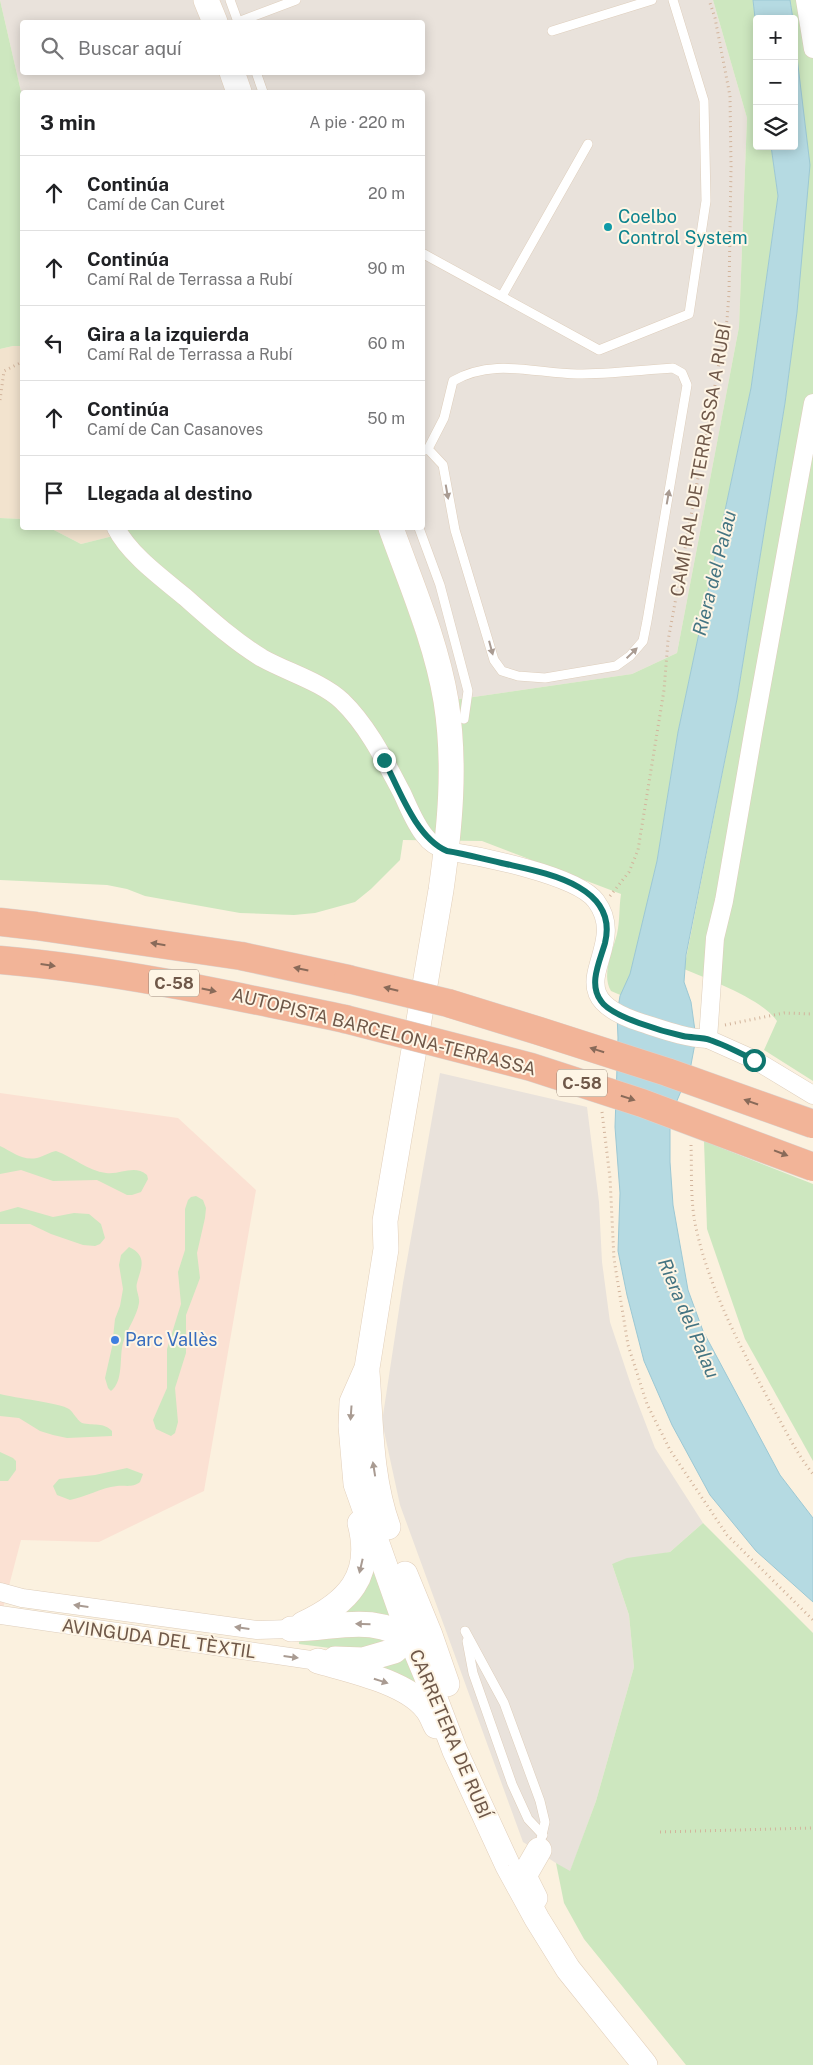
<!DOCTYPE html>
<html lang="es">
<head>
<meta charset="utf-8">
<style>
	:root { --surface:#fff; --page:#f2f2f2; --text:#202124; --muted:#757577; --line:#e0e0e0 }
	body { margin:0; font-family:"Public Sans",sans-serif; background:var(--page); color:var(--text) }
	.controls { position:absolute; right:15px; top:15px; display:grid; overflow:hidden; border-radius:5px; box-shadow:0 2px 12px #0003 }
	.controls button { width:45px; height:45px; display:grid; place-items:center; padding:0; border:0; border-bottom:1px solid var(--line); background:var(--surface); color:var(--text); font:25px sans-serif }
	.stop { position:absolute; width:15px; height:15px; margin:-11px; border:4px solid #0f766e; border-radius:50%; background:#fff }
	.stop.end { background:#0f766e; border-color:#fff; box-shadow:0 1px 5px #0008 }
	.list { margin:0; padding:0; list-style:none }
	h2 { display:flex; justify-content:space-between; align-items:center; height:65px; margin:0; padding:0 20px; font-size:21px }
	h2 small { font-size:16px; font-weight:400; color:var(--muted) }
	.list li { display:grid; grid-template-columns:32px 1fr auto; gap:15px; align-items:center; box-sizing:border-box; height:75px; padding:0 20px; border-top:1px solid var(--line) }
	.list b { display:block; font-size:19px; white-space:nowrap }
	.list p { margin:0; font-size:16px; white-space:nowrap; color:var(--muted) }
	.list em { font-size:16px; font-style:normal; color:var(--muted) }
	.icon { flex:none; width:28px; height:28px; fill:none; stroke:currentColor; stroke-width:2; stroke-linecap:round; stroke-linejoin:round }
	.map { position:relative; flex:none; width:813px; height:2065px; overflow:hidden }
	.search { position:absolute; background:var(--surface); box-shadow:0 2px 12px #0003; left:20px; top:20px; width:405px; height:55px; display:flex; align-items:center; gap:12px; box-sizing:border-box; padding:0 18px; border-radius:5px; color:var(--muted); font-size:19px }
	.panel { position:absolute; background:var(--surface); box-shadow:0 2px 12px #0003; left:20px; top:90px; width:405px; height:440px; border-radius:5px }
	.map>svg:first-child { display:block }
	.residential { fill:#f2e3ce }
	.commercial { fill:#fbe1d3 }
	.industrial { fill:#e9e2db; fill-rule:evenodd }
	.green { fill:#cde7bf }
	.water { fill:#b5dae2; stroke:#9cc8d4 }
	.lines { fill:none; stroke-linecap:round; stroke-linejoin:round }
	.lane-casing { stroke:#decebc; stroke-width:10 }
	.street-casing { stroke:#decebc; stroke-width:19 }
	.secondary-casing { stroke:#e2cfba; stroke-width:26 }
	.highway-casing { stroke:#dad4d0; stroke-width:29 }
	.path { stroke:#d2b49c; stroke-width:3; stroke-dasharray:1 4; stroke-linecap:butt }
	.lane { stroke:#fff; stroke-width:9 }
	.street { stroke:#fff; stroke-width:18 }
	.secondary { stroke:#fff; stroke-width:25 }
	.highway { stroke:#f2b498; stroke-width:28 }
	.highway-bridge-casing { stroke:#dad4d0; stroke-width:29; stroke-linecap:butt }
	.highway-bridge { stroke:#f2b498; stroke-width:28 }
	.oneway { fill:#a99b92 }
	.oneway2 { fill:#896a59 }
	.route { stroke:#0f766e; stroke-width:6 }
	.culture-dot { fill:#0f9aa8; stroke:#fef5e5; stroke-width:2 }
	.shop-dot { fill:#3f7fe0; stroke:#fef5e5; stroke-width:2 }
	.labels { text-anchor:middle; stroke-width:4; stroke-linejoin:round; paint-order:stroke }
	.shield { fill:#fef5e5; stroke:#9a8778; stroke-width:1 }
	.shield-label { font-size:16px; font-weight:bold; fill:#6f5849 }
	.culture-label { font-size:18px; fill:#0d838f; stroke:#fef5e5; text-anchor:start }
	.street-label { font-size:18px; fill:#6f5849; stroke:#fef5e5 }
	.shop-label { font-size:18px; fill:#366cbe; stroke:#fef5e5; text-anchor:start }
	.water-label { font-size:19px; font-style:italic; fill:#447482; stroke:#fef5e5 }
</style>
</head>
<body>
<div class="map">
<svg width="813" height="2065" viewBox="0 0 813 2065">
	<rect width="100%" height="100%" fill="#fbf1df"/>
	<!-- residential -->
	<g class="residential">
		<polygon points="13,346 22,346 22,519 0,518 0,349"/>
		<polygon points="50,528 123,528 121,534 81,544"/>
	</g>
	<!-- commercial -->
	<polygon class="commercial" points="0,1093 178,1118 256,1190 204,1491 99,1542 21,1540 0,1620"/>
	<!-- industrial -->
	<g class="industrial">
		<path d="M 0,0 L 713,0 L 747,118 L 739,327 L 677,653 L 632,674 L 439,702 L 380,528 L 422,528 L 422,92 L 22,92 L 22,96 ZM 22,22 L 422,22 L 422,72 L 22,72 Z"/>
		<polygon points="440,1073 587,1107 599,1202 602,1262 610,1322 632,1388 655,1448 703,1523 670,1552 612,1564 629,1615 634,1667 596,1801 570,1872 523,1842 400,1505 382,1422 403,1283"/>
	</g>
	<!-- green -->
	<g class="green">
		<polygon points="0,0 22,96 22,346 13,346 0,349"/>
		<path d="M 713,0 L 753,0 L 757,36 L 757,146 L 771,146 L 778,196 L 751,388 L 678,732 L 657,861 L 625,997 L 611,991 C 601,975 613,950 617,934 C 620,921 619,906 621,894 L 482,841 L 403,840 L 400,860 L 371,889 L 355,902 L 315,913 L 294,915 L 240,913 L 145,896 L 127,889 L 107,885 L 0,880 L 0,518 L 22,519 L 22,528 L 50,528 L 81,544 L 121,534 L 123,528 L 380,528 L 439,702 L 632,674 L 677,653 L 739,327 L 747,118 Z"/>
		<path d="M 790,0 L 811,0 L 813,9 L 813,1081 L 764,1050 L 777,1021 C 762,999 710,980 684,969 L 737,699 L 785,403 L 797,312 L 799,278 L 794,19 L 793,19 Z"/>
		<polygon points="704,1141 813,1184 813,1461 745,1339 707,1229"/>
		<path d="M 0,1146 C 13,1152 22,1161 37,1158 C 44,1156 50,1152 56,1151 C 73,1157 88,1171 106,1173 C 121,1175 134,1164 147,1175 L 148,1179 L 141,1192 L 132,1195 L 127,1195 L 97,1180 L 53,1181 L 21,1170 L 0,1174 Z"/>
		<polygon points="196,1196 203,1200 206,1208 205,1218 197,1253 200,1278 186,1315 186,1353 175,1388 178,1422 175,1433 171,1436 156,1429 153,1420 167,1388 167,1349 181,1304 178,1272 185,1250 185,1209 188,1200 191,1197"/>
		<polygon points="18,1207 53,1217 74,1213 89,1214 101,1224 105,1238 100,1244 95,1246 83,1245 51,1234 30,1224 0,1224 0,1212"/>
		<path d="M 129,1247 C 148,1256 141,1268 137,1283 C 135,1290 140,1296 139,1303 C 137,1316 127,1329 123,1343 C 119,1357 124,1381 111,1391 L 108,1388 L 105,1378 L 112,1347 L 115,1319 L 120,1306 L 123,1289 L 119,1265 L 121,1255 Z"/>
		<path d="M 0,1394 C 14,1398 61,1403 69,1409 C 74,1413 76,1419 82,1423 C 93,1426 104,1422 112,1431 L 112,1436 L 67,1438 L 53,1435 L 40,1431 L 19,1418 L 0,1416 Z"/>
		<polygon points="0,1452 13,1458 16,1461 16,1470 8,1481 0,1481"/>
		<path d="M 127,1468 L 143,1474 L 140,1482 C 132,1488 126,1485 117,1486 C 100,1488 86,1497 70,1500 L 57,1495 L 53,1486 L 59,1479 L 95,1475 Z"/>
		<polygon points="703,1523 813,1633 813,2065 686,2065 584,1939 564,1903 556,1863 570,1871 596,1801 634,1667 629,1615 612,1564 627,1558 670,1552"/>
		<polygon points="375,1563 398,1619 348,1614 343,1610"/>
		<polygon points="326,1635 385,1637 384,1644 366,1650 330,1648 299,1644 299,1640"/>
		<polygon points="409,1654 426,1692 378,1666"/>
	</g>
	<!-- water -->
	<g class="water">
		<polygon points="753,0 790,0 793,19 757,19 757,36"/>
		<polygon points="794,32 810,165 797,312 785,403 737,699 686,955 684,982 691,1002 696,1038 690,1070 670,1117 670,1162 673,1205 688,1290 703,1331 780,1475 813,1518 813,1602 756,1551 710,1495 672,1425 644,1361 627,1295 618,1251 620,1193 615,1127 618,1038 617,1014 620,996 630,974 657,861 678,732 751,388 778,196 771,146 794,146"/>
	</g>
	<g class="lines">
		<defs>
			<g id="lane">
				<polyline points="230,0 238,22"/>
				<polyline points="238,22 296,0"/>
				<polyline points="552,31 652,0"/>
				<polyline points="256,72 263,92"/>
				<polyline points="422,253 599,350 689,314 706,201 704,101 673,0"/>
				<polyline points="502,296 588,144"/>
				<path d="M 422,451 L 428,449 L 444,418 L 453,381 C 493,358 534,373 577,374 C 609,374 641,370 673,368 L 682,373 L 687,385 L 647,621 L 643,641 L 630,656 L 616,666 L 545,678 L 518,676 L 502,671 L 494,660 L 455,530 L 443,465 L 428,449"/>
				<polyline points="419,528 440,585 468,691 464,719"/>
				<polyline points="465,1631 504,1703 540,1801 545,1822 539,1848"/>
				<polyline points="467,1641 473,1673 512,1784 528,1819 543,1835"/>
			</g>
			<g id="street">
				<polyline points="805,0 813,49"/>
				<path d="M 116,528 C 129,554 162,578 185,597 C 210,619 234,641 262,658 C 287,672 322,682 342,701 C 368,726 385,761 402,793 C 409,808 415,824 425,836 C 430,843 439,848 447,851 C 479,856 577,875 596,901 C 633,951 547,993 642,1023 C 664,1030 685,1038 708,1039 L 715,938 L 724,901 L 754,728 L 813,403"/>
				<polyline points="708,1039 755,1060 813,1095"/>
				<polyline points="0,1592 22,1598 257,1630 291,1629"/>
				<polyline points="0,1615 318,1661"/>
			</g>
			<g id="secondary">
				<polyline points="206,0 215,22"/>
				<polyline points="232,72 239,92"/>
				<path d="M 391,528 C 411,584 436,641 446,701 C 456,764 450,827 441,890 L 385,1221 L 386,1249 L 367,1368 L 352,1402 L 351,1426 L 356,1484 L 410,1637 L 426,1675 L 455,1751 L 508,1866 L 537,1919 L 568,1969 L 645,2065"/>
				<path d="M 367,1372 C 371,1424 370,1477 388,1527"/>
				<polyline points="405,1574 430,1635 447,1684"/>
				<path d="M 303,1624 C 348,1603 374,1576 360,1523"/>
				<path d="M 291,1629 C 342,1628 370,1612 418,1643"/>
				<polyline points="335,1659 363,1660 394,1651 410,1637 412,1623"/>
				<path d="M 318,1661 C 349,1670 407,1682 427,1709 C 431,1714 433,1720 436,1726"/>
				<polyline points="535,1898 524,1876 539,1850"/>
			</g>
			<g id="highway">
				<polyline points="0,922 36,926 241,956 348,979"/>
				<path d="M 0,960 C 117,970 231,995 345,1019"/>
			</g>
		</defs>
		<!-- lane casing -->
		<use href="#lane" class="lane-casing"/>
		<!-- street casing -->
		<use href="#street" class="street-casing"/>
		<!-- secondary casing -->
		<use href="#secondary" class="secondary-casing"/>
		<!-- highway casing -->
		<use href="#highway" class="highway-casing"/>
		<!-- path -->
		<g class="path">
			<polyline points="0,400 4,371 22,362"/>
			<polyline points="610,896 629,872 638,850 664,690 668,641 727,320 729,293 731,167 730,96 715,18 709,0"/>
			<polyline points="725,1025 784,1013 813,1014"/>
			<polyline points="602,1112 610,1178 614,1259 628,1345 647,1404 670,1450 727,1535 813,1620"/>
			<path d="M 691,1145 C 692,1172 690,1201 696,1228 C 710,1291 742,1350 772,1406 C 785,1429 796,1453 813,1474"/>
			<polyline points="660,1832 813,1828"/>
		</g>
		<!-- lane -->
		<use href="#lane" class="lane"/>
		<!-- street -->
		<use href="#street" class="street"/>
		<!-- secondary -->
		<use href="#secondary" class="secondary"/>
		<!-- highway -->
		<use href="#highway" class="highway"/>
		<defs>
			<g id="highway-bridge">
				<polyline points="348,979 448,1003 539,1031 667,1072 813,1124"/>
				<polyline points="345,1019 531,1067 642,1103 813,1167"/>
			</g>
		</defs>
		<!-- highway-bridge casing -->
		<use href="#highway-bridge" class="highway-bridge-casing"/>
		<!-- highway-bridge -->
		<use href="#highway-bridge" class="highway-bridge"/>
	</g>
	<!-- one-way arrows -->
	<defs><path id="oneway-solid" d="M-6-.8H1V-3.2L6.5 0L1 3.2V.8H-6Z" transform="scale(1.25)"/></defs>
	<g class="oneway">
		<use href="#oneway-solid" transform="translate(447 492) rotate(80)"/>
		<use href="#oneway-solid" transform="translate(668 497) rotate(-80)"/>
		<use href="#oneway-solid" transform="translate(491 648) rotate(75)"/>
		<use href="#oneway-solid" transform="translate(632 653) rotate(-44)"/>
		<use href="#oneway-solid" transform="translate(351 1413) rotate(94)"/>
		<use href="#oneway-solid" transform="translate(374 1469) rotate(-99)"/>
		<use href="#oneway-solid" transform="translate(361 1566) rotate(103)"/>
		<use href="#oneway-solid" transform="translate(81 1606) rotate(-172)"/>
		<use href="#oneway-solid" transform="translate(363 1624) rotate(-179)"/>
		<use href="#oneway-solid" transform="translate(242 1628) rotate(-172)"/>
		<use href="#oneway-solid" transform="translate(291 1657) rotate(7)"/>
		<use href="#oneway-solid" transform="translate(381 1681) rotate(18)"/>
	</g>
	<g class="oneway2">
		<use href="#oneway-solid" transform="translate(158 944) rotate(-171)"/>
		<use href="#oneway-solid" transform="translate(48 965) rotate(8)"/>
		<use href="#oneway-solid" transform="translate(301 969) rotate(-168)"/>
		<use href="#oneway-solid" transform="translate(391 989) rotate(-166)"/>
		<use href="#oneway-solid" transform="translate(209 990) rotate(12)"/>
		<use href="#oneway-solid" transform="translate(597 1050) rotate(-162)"/>
		<use href="#oneway-solid" transform="translate(628 1098) rotate(18)"/>
		<use href="#oneway-solid" transform="translate(751 1102) rotate(-161)"/>
		<use href="#oneway-solid" transform="translate(781 1153) rotate(21)"/>
	</g>
	<g class="lines">
		<!-- route -->
		<path class="route" d="M 384,760 C 399,789 416,838 447,851 C 467,854 486,860 506,864 C 546,873 619,886 605,943 C 600,961 588,984 601,1001 C 611,1017 665,1032 683,1036 C 692,1038 702,1037 710,1040 C 725,1045 740,1053 754,1060"/>
	</g>
	<!-- markers -->
	<circle class="culture-dot" cx="608" cy="227" r="5"/>
	<circle class="shop-dot" cx="115" cy="1340" r="5"/>
	<g class="labels">
		<!-- shield labels -->
		<g class="shield">
			<rect x="149" y="969.5" width="50" height="27" rx="4"/>
			<rect x="557" y="1069.5" width="50" height="27" rx="4"/>
		</g>
		<g class="shield-label">
			<text x="174" y="989">C-58</text>
			<text x="582" y="1089">C-58</text>
		</g>
		<!-- culture labels -->
		<g class="culture-label">
			<text x="618" y="223">Coelbo<tspan x="618" dy="21">Control System</tspan></text>
		</g>
		<!-- street labels -->
		<g class="street-label">
			<text transform="translate(701 460) rotate(-80)" y="6">CAMÍ RAL DE TERRASSA A RUBÍ</text>
			<text transform="translate(384 1032) rotate(14)" y="6">AUTOPISTA BARCELONA-TERRASSA</text>
			<text transform="translate(159 1639) rotate(8)" y="6">AVINGUDA DEL TÈXTIL</text>
			<text transform="translate(450 1734) rotate(67)" y="6">CARRETERA DE RUBÍ</text>
		</g>
		<!-- shop labels -->
		<g class="shop-label">
			<text x="125" y="1346">Parc Vallès</text>
		</g>
		<!-- water labels -->
		<g class="water-label">
			<text transform="translate(714 573) rotate(-76)" y="7">Riera del Palau</text>
			<text transform="translate(689 1318) rotate(67)" y="7">Riera del Palau</text>
		</g>
	</g>
</svg>
<div class="controls">
<button>+</button>
<button>−</button>
<button><svg class="icon" aria-label="layers" viewBox="0 0 24 24"><path d="M12 4l9 5-9 5-9-5zM3 14l9 5 9-5"/></svg></button>
</div>
<div class="stop" style="left:754px;top:1060px"></div>
<div class="stop end" style="left:384px;top:760px"></div>
<div class="search"><svg class="icon" aria-label="search" viewBox="0 0 24 24"><circle cx="10" cy="10" r="6"/><path d="M15 15l6 6"/></svg>Buscar aquí</div>
<section class="panel">
<h2>3 min<small>A pie · 220 m</small></h2>
<ul class="list">
<li><svg class="icon" aria-label="ahead" viewBox="0 0 24 24"><path d="M12 20V5M6 11l6-6 6 6"/></svg><div><b>Continúa</b><p>Camí de Can Curet</p></div><em>20 m</em></li>
<li><svg class="icon" aria-label="ahead" viewBox="0 0 24 24"><path d="M12 20V5M6 11l6-6 6 6"/></svg><div><b>Continúa</b><p>Camí Ral de Terrassa a Rubí</p></div><em>90 m</em></li>
<li><svg class="icon" aria-label="left" viewBox="0 0 24 24"><path d="M17 20v-9H6M10 6l-5 5 5 5"/></svg><div><b>Gira a la izquierda</b><p>Camí Ral de Terrassa a Rubí</p></div><em>60 m</em></li>
<li><svg class="icon" aria-label="ahead" viewBox="0 0 24 24"><path d="M12 20V5M6 11l6-6 6 6"/></svg><div><b>Continúa</b><p>Camí de Can Casanoves</p></div><em>50 m</em></li>
<li><svg class="icon" aria-label="arrive" viewBox="0 0 24 24"><path d="M6 21V4h12l-3 4 3 4H6"/></svg><div><b>Llegada al destino</b></div></li>
</ul>
</section>
</div>
</body>
</html>
